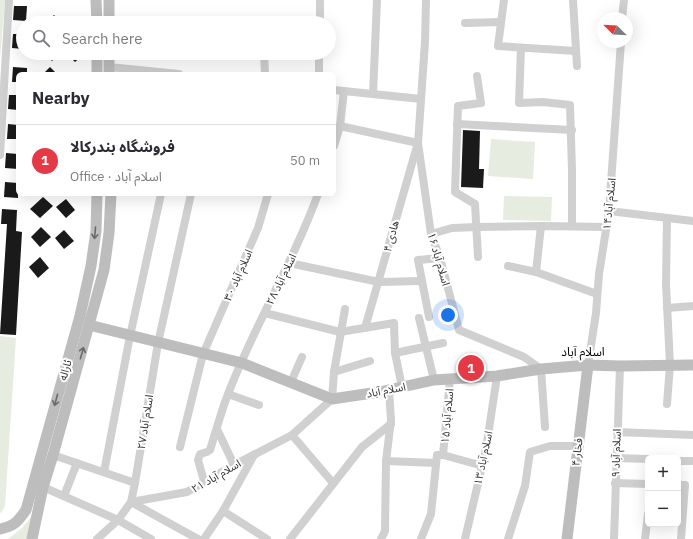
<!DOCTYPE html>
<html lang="en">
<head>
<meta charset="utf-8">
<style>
	:root { --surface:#fff; --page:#f2f2f3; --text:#2b2b33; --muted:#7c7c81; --line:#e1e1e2; --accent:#e63946 }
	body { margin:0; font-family:"IBM Plex Sans","Noto Sans Arabic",sans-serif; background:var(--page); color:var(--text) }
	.controls { position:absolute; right:12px; bottom:12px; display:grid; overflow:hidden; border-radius:6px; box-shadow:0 4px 16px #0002 }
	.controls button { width:36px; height:36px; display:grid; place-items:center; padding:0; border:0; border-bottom:1px solid var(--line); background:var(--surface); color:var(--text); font:20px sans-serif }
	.compass { position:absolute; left:597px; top:12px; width:36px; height:36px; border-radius:50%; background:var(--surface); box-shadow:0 4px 16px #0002; rotate:294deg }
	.you { position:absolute; left:448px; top:315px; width:14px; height:14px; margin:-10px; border:3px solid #fff; border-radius:50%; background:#1a73e8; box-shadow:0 0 0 6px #1a73e833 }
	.badge { display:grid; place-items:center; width:26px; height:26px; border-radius:50%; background:var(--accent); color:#fff; font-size:13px; font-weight:700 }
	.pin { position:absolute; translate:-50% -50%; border:2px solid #fff; box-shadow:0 1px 4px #0006 }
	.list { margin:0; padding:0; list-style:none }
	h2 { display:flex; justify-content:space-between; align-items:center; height:52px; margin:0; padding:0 16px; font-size:17px }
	h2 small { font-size:13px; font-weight:400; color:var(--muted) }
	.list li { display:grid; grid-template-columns:26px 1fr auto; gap:12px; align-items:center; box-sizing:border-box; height:72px; padding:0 16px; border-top:1px solid var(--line) }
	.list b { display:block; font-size:15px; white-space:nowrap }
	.list p { margin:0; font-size:13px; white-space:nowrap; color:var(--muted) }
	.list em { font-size:13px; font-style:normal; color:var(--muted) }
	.icon { flex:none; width:22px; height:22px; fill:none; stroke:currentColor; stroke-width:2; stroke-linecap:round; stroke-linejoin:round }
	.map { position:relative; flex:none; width:693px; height:539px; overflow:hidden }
	.search { position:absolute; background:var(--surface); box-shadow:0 4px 16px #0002; left:16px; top:16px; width:320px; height:44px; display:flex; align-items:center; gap:10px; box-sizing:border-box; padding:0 14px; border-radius:22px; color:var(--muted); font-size:15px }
	.panel { position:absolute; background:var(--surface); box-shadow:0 4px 16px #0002; left:16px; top:72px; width:320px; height:124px; border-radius:6px }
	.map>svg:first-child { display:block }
	.green { fill:#e6ecdf }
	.building { fill:#1a1a1a }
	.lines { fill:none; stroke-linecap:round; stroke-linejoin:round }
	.street { stroke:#d0d0d0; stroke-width:8 }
	.secondary { stroke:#bdbdbd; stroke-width:11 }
	.oneway { stroke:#6a6a6a }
	.labels { text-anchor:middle; stroke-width:4; stroke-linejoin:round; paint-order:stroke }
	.street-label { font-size:11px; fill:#333; stroke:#fff }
	.neighbourhood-label { font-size:12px; fill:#000; stroke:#fff }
</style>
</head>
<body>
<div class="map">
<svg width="693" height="539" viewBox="0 0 693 539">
	<rect width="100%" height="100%" fill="#fff"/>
	<!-- green -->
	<g class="green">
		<polygon points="0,0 5,0 0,60"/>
		<polygon points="491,139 535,142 533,179 488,176"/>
		<polygon points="504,196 552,197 551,221 503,220"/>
		<polygon points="0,336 16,338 5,506 1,513 0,512"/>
		<polygon points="32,516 27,539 8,539 22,528"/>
	</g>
	<!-- building -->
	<g class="building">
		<polygon points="14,6 27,6 26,21 13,20"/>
		<polygon points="54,15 61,23 45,23"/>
		<polygon points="77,16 84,23 70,23"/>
		<polygon points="13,34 23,34 23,49 12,48"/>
		<polygon points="45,53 61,53 52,61"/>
		<polygon points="66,53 85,53 75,62"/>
		<polygon points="13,67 27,68 27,74 18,74 18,82 12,82"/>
		<polygon points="50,67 57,74 43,74"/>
		<polygon points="9,95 18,95 18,110 8,109"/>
		<polygon points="8,124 18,125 18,139 7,139"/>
		<polygon points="463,130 480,131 479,169 484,169 483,188 461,187"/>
		<polygon points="6,153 18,154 18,169 5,168"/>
		<polygon points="5,182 18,183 18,198 4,197"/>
		<polygon points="43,197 53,206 40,218 30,209"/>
		<polygon points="66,199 75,210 66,218 56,207"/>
		<polygon points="2,209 17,210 16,231 22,232 16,335 0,334 7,224 1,224"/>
		<polygon points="41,227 51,237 40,247 31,237"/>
		<polygon points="64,230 74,241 64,249 55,238"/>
		<polygon points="40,257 49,268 38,278 29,267"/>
	</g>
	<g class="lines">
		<!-- street -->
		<g class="street">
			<polyline points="426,0 425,42 418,143 431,234 440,258 459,330 524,357 541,369 545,427"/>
			<polyline points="504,0 498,46 576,51"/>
			<polyline points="573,0 577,66"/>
			<polyline points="622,18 624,0"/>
			<polyline points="320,23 320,0"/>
			<polyline points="465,23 501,22"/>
			<polyline points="521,48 519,103 543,102 570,105 572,171 572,226"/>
			<polyline points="264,53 265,74"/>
			<polyline points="109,67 179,74"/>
			<polyline points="319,74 319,53"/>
			<polyline points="477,76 481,103 458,106 455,192 475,204 478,257"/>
			<polyline points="334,90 421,99"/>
			<polyline points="373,94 377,0"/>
			<polyline points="457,124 572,130"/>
			<polyline points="340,126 418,143"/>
			<polyline points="334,146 340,126 344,91"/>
			<polyline points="0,155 9,0"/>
			<polyline points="191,194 158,343 135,483 131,502 198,539"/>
			<polyline points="609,211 693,221"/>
			<polyline points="667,218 666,284 670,365 667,404"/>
			<polyline points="541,226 536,272 597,294"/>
			<polyline points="431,234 452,228 477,227 541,226 607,227"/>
			<polyline points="289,263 379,282 421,281"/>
			<polyline points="508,266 536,272"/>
			<polyline points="667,308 693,306"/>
			<polyline points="265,313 340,332 394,323 395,353 402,387"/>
			<polyline points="429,317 418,260 440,258"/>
			<polyline points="419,318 434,380"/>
			<polyline points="365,328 417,146"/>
			<polyline points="395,353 443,343"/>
			<polyline points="588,365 596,313 599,274 609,211 621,42"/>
			<polyline points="334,372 370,361"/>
			<polyline points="291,382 302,357"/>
			<polyline points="228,394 259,405"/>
			<polyline points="217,429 234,465"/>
			<polyline points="617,432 693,435"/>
			<polyline points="292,435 333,483"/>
			<polyline points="180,447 203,354 258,228 268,194"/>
			<polyline points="53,455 135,483"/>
			<polyline points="443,455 483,466"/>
			<polyline points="616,458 648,459"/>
			<polyline points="386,461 436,463"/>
			<polyline points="678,461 693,461"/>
			<polyline points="104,472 130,336 161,194"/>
			<path d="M 204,481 L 198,460 L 200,454 L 207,452 L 210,450 C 216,431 221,412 228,394 C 254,326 293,263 318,194"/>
			<polyline points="615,483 648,484"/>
			<polyline points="678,485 685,485 681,539"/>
			<polyline points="43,487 118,520 151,539"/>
			<polyline points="64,496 77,463"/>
			<polyline points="223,511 267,539"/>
			<polyline points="97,539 118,520 131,502 187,492 234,465 292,435 332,399 334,372 345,309"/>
			<polyline points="204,539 223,511 254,455"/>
			<polyline points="290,539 362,447 391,424"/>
			<polyline points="381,539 385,531 386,461 391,420 389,390"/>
			<polyline points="421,539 431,514 437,455 443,455 450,379"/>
			<polyline points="465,539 486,449 497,376"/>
			<polyline points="508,539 525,486 530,452 550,446 578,446"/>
			<polyline points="614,539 620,366"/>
			<polyline points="645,539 648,514"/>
		</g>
		<!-- secondary -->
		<g class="secondary">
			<polyline points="96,0 97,23"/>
			<polyline points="109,23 109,0"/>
			<polyline points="97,53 97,74"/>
			<polyline points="109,53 109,74"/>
			<polyline points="89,325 242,363 332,399 379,392 434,380 497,376 541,369 588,365 620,366 693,365"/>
			<path d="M 0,529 C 15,526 17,522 26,510 L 80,316 L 91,266 L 96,231 L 97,194"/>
			<polyline points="32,539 43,487 53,455 104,270 109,233 111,194"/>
			<polyline points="567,539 588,365"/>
		</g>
	</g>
	<!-- one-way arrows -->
	<defs><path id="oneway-shaft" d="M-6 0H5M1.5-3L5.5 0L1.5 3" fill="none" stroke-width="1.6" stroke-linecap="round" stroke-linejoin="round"/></defs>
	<g class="oneway">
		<use href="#oneway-shaft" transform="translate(95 233) rotate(95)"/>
		<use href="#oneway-shaft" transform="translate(82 353) rotate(-74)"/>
		<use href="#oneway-shaft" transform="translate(56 400) rotate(105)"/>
	</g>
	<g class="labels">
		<!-- street labels -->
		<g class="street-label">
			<text transform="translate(609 204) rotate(-84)" y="4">اسلام آباد۱۴</text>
			<text transform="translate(391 236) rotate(-75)" y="4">هادی ۴</text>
			<text transform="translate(439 259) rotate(74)" y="4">اسلام آباد ۱۶</text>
			<text transform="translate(238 275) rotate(-66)" y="4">اسلام آباد ۳۰</text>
			<text transform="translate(281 279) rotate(-64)" y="4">اسلام آباد ۲۸</text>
			<text transform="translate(65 370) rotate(-74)" y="4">ثاراله</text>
			<text transform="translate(386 390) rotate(-11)" y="4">اسلام آباد</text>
			<text transform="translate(447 416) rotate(-85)" y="4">اسلام آباد ۱۵</text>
			<text transform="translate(145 422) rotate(-81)" y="4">اسلام آباد ۲۷</text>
			<text transform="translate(577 452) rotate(-83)" y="4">فخار ۴</text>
			<text transform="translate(616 453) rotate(-88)" y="4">اسلام آباد ۹</text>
			<text transform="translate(483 458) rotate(-78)" y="4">اسلام آباد ۱۳</text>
			<text transform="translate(216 476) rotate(-30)" y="4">اسلام آباد ۲۱</text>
		</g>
		<!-- neighbourhood labels -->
		<g class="neighbourhood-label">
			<text x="583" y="356">اسلام آباد</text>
		</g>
	</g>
</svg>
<div class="controls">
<button>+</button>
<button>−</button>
</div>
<svg class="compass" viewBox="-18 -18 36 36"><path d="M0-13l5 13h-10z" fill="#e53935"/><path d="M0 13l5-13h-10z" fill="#7c7c81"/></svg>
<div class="you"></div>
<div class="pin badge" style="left:471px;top:368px">1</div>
<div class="search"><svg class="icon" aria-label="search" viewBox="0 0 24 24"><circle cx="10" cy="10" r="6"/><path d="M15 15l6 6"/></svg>Search here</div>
<section class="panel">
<h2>Nearby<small></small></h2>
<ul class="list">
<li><span class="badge">1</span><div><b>فروشگاه بندرکالا</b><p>Office · اسلام آباد</p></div><em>50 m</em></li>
</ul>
</section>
</div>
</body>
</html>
